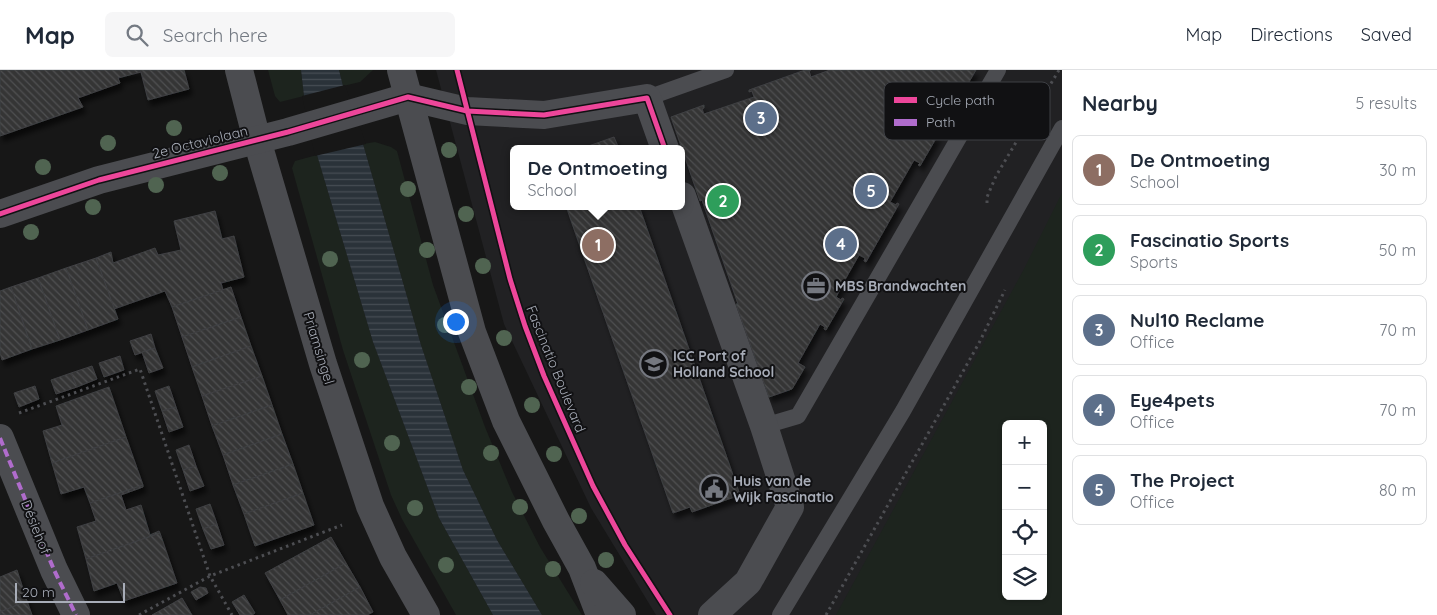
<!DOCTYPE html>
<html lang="en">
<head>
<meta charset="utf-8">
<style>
	:root { --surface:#fff; --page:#f6f6f7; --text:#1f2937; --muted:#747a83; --line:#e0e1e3; --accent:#db2777 }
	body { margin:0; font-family:Quicksand,sans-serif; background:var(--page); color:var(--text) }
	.controls { position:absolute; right:15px; bottom:15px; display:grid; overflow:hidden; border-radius:8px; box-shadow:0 1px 4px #0004 }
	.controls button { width:45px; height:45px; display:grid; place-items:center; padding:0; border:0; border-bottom:1px solid var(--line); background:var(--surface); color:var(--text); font:25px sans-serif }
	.scale { position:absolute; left:15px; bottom:12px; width:110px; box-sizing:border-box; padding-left:5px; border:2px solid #a8adb8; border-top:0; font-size:14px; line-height:18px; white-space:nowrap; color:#a8adb8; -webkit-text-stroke:4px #111113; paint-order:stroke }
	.you { position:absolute; left:455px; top:251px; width:18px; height:18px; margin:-12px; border:4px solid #fff; border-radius:50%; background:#1a73e8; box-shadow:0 0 0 8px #1a73e833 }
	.badge { display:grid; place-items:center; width:32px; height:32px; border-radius:50%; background:var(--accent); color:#fff; font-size:16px; font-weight:700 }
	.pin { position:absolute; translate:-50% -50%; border:2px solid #fff; box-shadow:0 1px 5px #0006 }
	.popup { position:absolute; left:510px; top:75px; width:175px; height:65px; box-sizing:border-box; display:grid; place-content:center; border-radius:8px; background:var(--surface); filter:drop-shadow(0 1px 4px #0005); font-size:16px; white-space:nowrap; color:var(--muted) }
	.popup b { font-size:19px; color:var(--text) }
	.popup::after { content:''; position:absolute; left:50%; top:100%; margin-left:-10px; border:10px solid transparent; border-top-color:var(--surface) }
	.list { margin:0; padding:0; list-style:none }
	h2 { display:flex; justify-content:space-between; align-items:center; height:65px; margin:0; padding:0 20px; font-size:21px }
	h2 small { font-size:16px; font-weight:400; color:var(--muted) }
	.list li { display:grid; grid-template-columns:32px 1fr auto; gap:15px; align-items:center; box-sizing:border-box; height:70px; margin:0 10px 10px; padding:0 10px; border:1px solid var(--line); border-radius:8px }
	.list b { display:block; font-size:19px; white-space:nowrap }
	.list p { margin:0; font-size:16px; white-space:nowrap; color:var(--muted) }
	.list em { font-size:16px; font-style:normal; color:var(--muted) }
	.icon { flex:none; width:28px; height:28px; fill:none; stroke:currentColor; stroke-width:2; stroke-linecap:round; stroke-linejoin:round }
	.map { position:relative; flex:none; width:1062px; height:545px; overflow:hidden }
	header { display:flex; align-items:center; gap:30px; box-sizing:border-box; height:70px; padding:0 25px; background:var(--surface); border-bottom:1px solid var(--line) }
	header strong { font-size:24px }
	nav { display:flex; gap:28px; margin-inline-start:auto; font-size:18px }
	.search { width:350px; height:45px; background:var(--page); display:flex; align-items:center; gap:12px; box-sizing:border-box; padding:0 18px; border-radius:8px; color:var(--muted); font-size:19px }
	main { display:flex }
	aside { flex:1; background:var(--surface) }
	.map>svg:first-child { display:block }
	.built { fill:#212123; fill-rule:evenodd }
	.green { fill:#1d241e; fill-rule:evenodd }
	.water { fill:url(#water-rules) }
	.pier { fill:#171717 }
	.building { fill:url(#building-back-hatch); stroke:#3f4043; filter:url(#shadow) }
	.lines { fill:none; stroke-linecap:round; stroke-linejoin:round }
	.path { stroke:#4d4e52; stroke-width:3; stroke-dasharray:2.5 4; stroke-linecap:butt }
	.service { stroke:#4b4c50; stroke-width:16 }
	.minor { stroke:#4b4c50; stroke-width:28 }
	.tertiary { stroke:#4b4c50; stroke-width:28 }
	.service-bridge { stroke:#4b4c50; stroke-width:16 }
	.quiet { stroke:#b06ccc; stroke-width:4; stroke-dasharray:8 4; stroke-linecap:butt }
	.cycleway-casing { stroke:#111113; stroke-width:8 }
	.cycleway { stroke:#ed469a; stroke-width:5 }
	.tree { fill:#506451 }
	.labels { text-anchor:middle; stroke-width:4; stroke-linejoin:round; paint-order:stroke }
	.street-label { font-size:14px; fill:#a8adb8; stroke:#111113 }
	.poi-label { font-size:14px; font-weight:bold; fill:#a8adb8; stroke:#111113; text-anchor:start }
	.key { fill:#111113; stroke:#3e4045; stroke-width:1 }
	.key-label { font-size:14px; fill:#a8adb8 }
</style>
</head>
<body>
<header>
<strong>Map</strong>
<div class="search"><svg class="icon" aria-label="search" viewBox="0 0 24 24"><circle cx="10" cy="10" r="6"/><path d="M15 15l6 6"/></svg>Search here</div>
<nav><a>Map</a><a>Directions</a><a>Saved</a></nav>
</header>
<main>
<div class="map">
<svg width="1062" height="545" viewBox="0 0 1062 545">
	<defs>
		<pattern id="water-rules" width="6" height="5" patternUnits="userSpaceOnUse" patternTransform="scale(1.25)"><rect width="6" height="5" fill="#2a3239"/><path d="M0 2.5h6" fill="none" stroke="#464d54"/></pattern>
		<pattern id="building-back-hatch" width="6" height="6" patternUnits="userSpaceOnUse" patternTransform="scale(1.25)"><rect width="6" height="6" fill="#353536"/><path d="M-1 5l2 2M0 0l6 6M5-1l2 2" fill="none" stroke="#4f5051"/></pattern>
		<filter id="shadow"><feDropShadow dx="3" dy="5.5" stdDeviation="2.5" flood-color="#0009"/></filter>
	</defs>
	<rect width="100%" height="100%" fill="#171717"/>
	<!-- built -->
	<path class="built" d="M 436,0 L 1062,0 L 1062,545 L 656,545 L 591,438 L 504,254 ZM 514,79 L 682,79 L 682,136 L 514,136 ZM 1006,354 L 1043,354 L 1043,526 L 1006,526 Z"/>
	<!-- green -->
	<g class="green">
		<polygon points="268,0 301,0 304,26 280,32 275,26"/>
		<polygon points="339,0 373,0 360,12 343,16"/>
		<polygon points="375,72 391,77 397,81 433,215 485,357 512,422 540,477 582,545 542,545 497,470 463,400 421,275 363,74"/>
		<polygon points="317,85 373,272 439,448 493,545 456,545 402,449 391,425 343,280 292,98 295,91"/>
		<path d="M 1062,123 L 1062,545 L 836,545 L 1024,199 ZM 1006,354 L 1043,354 L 1043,526 L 1006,526 Z"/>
	</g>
	<!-- water -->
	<polygon class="water" points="301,0 339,0 343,16 363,74 421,275 463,400 497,470 542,545 493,545 439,448 373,272 317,85 304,26"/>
	<!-- pier -->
	<polygon class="pier" points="345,15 366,74 315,86 302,26"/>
	<!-- building -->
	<g class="building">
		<polygon points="0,0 184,0 189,19 148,30 141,2 118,8 120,13 78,28 83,37 0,66"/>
		<polygon points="805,0 811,0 809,1 811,7 830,0 976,0 966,17 963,16 964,15 959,12 929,64 935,67 936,64 938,65 920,96 918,95 920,93 914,90 890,132 896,135 897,133 899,134 866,192 864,191 865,188 859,185 847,206 836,227 841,230 842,228 844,229 826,260 824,259 825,257 820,254 798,293 805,297 792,319 769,327 736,234 738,234 702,130 700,131 671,47 704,35 704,38 702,39 704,44 754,27 752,21 749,22 749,20"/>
		<polygon points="614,67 619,79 580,79"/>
		<polygon points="566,136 639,136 740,425 692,442 690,437 673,443"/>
		<polygon points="215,141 222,169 234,166 244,207 221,213 223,220 172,237 165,221 114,239 96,188 111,182 113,193 155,178 158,185 181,180 174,151"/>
		<polygon points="96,188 118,249 88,260 66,198"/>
		<polygon points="66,198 88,260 60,270 38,208"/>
		<polygon points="38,208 60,270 32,279 11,217"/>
		<polygon points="11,217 32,279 2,290 0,283 0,221"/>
		<polygon points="231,217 241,247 182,267 172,237"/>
		<polygon points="241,247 251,276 192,297 182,267"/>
		<polygon points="151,264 155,278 135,285 130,271"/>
		<polygon points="251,276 262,306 202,326 192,297"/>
		<polygon points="155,278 163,298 149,303 142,282"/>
		<polygon points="120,286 124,300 104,307 99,293"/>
		<polygon points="92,296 97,309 77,317 71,303"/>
		<polygon points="71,303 77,317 56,324 51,310"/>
		<polygon points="262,306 272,335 212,356 202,326"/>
		<polygon points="35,316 39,329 19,337 14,323"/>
		<polygon points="169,316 176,337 162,341 155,321"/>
		<polygon points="109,317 126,367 52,393 43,361 62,355 56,336"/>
		<polygon points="272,335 282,364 223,385 212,356"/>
		<polygon points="176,337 183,357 169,362 162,341"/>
		<polygon points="282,364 293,394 233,415 223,385"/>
		<polygon points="126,367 143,415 90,433 84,417 61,424 52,393"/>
		<polygon points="189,375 196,396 183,400 176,380"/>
		<polygon points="293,394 303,423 244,444 233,415"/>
		<polygon points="196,396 204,416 190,421 183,400"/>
		<polygon points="143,415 143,417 121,425 126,440 141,435 150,465 159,461 160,463 86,489 77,457 96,451 90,433"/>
		<polygon points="303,423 314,455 255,476 244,444"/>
		<polygon points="210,434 217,454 203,459 196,439"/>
		<polygon points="217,454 224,475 211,479 203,459"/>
		<polygon points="160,463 177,513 124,531 117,513 94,521 86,489"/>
		<polygon points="331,467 346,493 280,530 265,503"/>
		<polygon points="346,493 360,517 310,545 288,545 280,530"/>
		<polygon points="17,500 27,531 0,542 0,507"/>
		<polygon points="200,517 206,518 208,523 196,530 191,522"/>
		<polygon points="360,517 373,542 367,545 310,545"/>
		<polygon points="244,525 255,543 252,545 240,545 232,532"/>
		<polygon points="182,528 192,545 152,545 161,540"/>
		<polygon points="27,531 32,545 0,545 0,542"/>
	</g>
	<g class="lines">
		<!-- path -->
		<g class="path">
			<polyline points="987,133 987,127 996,106 1059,0"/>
			<polyline points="19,343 140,299 210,506 232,545"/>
			<polyline points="139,545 210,506 342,455"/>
			<polyline points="826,545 979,273 1005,220"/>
		</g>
		<!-- service -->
		<g class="service">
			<polyline points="647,28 726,0"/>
			<polyline points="764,356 798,346 998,0"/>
		</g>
		<!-- minor -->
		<g class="minor">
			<polyline points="239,0 257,70 323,294 370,436 393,487 426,545"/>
			<polyline points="682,126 764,356 790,437 748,512 712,545"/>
			<polyline points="0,144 99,110 288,62 408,27 467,41 544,45 647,28 665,79"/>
			<polyline points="0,368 54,500 76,545"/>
		</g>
		<!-- tertiary -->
		<g class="tertiary">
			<polyline points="401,0 472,262 506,351 556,451 582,498 600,545"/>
			<polyline points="594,513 622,545"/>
		</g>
		<!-- service-bridge -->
		<polyline class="service-bridge" points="780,545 903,341 1062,58"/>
		<!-- quiet -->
		<polyline class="quiet" points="0,368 54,500 76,545"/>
		<defs>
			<g id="cycleway">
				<polyline points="457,0 510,209 525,256 544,306 593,416 625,475 670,545"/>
				<polyline points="0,144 99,110 288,62 408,27 467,41 544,45 647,28 665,79"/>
			</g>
		</defs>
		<!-- cycleway casing -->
		<use href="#cycleway" class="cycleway-casing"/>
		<!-- cycleway -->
		<use href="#cycleway" class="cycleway"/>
	</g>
	<!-- trees -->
	<g class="tree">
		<circle cx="174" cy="58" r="8"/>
		<circle cx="108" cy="73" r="8"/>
		<circle cx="449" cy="80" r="8"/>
		<circle cx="43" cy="97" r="8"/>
		<circle cx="220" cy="103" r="8"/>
		<circle cx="156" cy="115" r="8"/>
		<circle cx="408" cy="119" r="8"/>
		<circle cx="93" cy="137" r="8"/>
		<circle cx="466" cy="144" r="8"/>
		<circle cx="31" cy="162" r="8"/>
		<circle cx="427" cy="180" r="8"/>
		<circle cx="330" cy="189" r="8"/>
		<circle cx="483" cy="196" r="8"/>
		<circle cx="445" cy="255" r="8"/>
		<circle cx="504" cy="268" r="8"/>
		<circle cx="362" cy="290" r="8"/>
		<circle cx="469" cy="317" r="8"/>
		<circle cx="532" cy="335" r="8"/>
		<circle cx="392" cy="373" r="8"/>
		<circle cx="491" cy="383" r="8"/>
		<circle cx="554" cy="384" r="8"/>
		<circle cx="520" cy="437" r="8"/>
		<circle cx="415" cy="438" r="8"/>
		<circle cx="579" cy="446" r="8"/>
		<circle cx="606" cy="490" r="8"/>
		<circle cx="446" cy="495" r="8"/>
		<circle cx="553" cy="499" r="8"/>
	</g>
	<!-- icons -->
	<defs>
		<symbol id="office-ring" viewBox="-11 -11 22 22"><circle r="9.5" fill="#111113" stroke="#757880" stroke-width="1.5"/><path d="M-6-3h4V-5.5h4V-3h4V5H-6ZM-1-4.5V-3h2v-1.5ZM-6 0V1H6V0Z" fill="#757880"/></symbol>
		<symbol id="school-ring" viewBox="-11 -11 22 22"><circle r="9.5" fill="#111113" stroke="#757880" stroke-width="1.5"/><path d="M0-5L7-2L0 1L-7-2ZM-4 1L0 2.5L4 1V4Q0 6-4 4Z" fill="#757880"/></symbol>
		<symbol id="civic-ring" viewBox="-11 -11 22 22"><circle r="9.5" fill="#111113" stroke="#757880" stroke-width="1.5"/><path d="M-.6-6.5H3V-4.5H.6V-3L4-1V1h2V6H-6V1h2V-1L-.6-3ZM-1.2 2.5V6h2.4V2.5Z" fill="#757880"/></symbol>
	</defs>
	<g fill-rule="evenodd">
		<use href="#office-ring" x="800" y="200" width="32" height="32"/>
		<use href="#school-ring" x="638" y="278" width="32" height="32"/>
		<use href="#civic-ring" x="698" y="403" width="32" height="32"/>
	</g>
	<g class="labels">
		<!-- street labels -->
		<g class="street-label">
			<text transform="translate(200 72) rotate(-14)" y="5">2e Octaviolaan</text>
			<text transform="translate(319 278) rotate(73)" y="5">Priamsingel</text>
			<text transform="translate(556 299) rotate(68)" y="5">Fascinatio Boulevard</text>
			<text transform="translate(36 457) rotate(68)" y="5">Désiehof</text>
		</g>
		<!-- poi labels -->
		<g class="poi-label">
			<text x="835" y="221">MBS Brandwachten</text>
			<text x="673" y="291">ICC Port of<tspan x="673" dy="16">Holland School</tspan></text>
			<text x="733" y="416">Huis van de<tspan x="733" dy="16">Wijk Fascinatio</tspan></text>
		</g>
	</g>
	<!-- legend -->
	<rect x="884" y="12" width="166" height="58" rx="8" class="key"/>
	<rect x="894" y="27" width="23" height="6" fill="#ed469a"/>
	<rect x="894" y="49" width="23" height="7" fill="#b06ccc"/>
	<g class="key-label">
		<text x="926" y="35">Cycle path</text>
		<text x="926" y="57">Path</text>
	</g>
</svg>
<div class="controls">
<button>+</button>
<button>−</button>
<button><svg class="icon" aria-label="locate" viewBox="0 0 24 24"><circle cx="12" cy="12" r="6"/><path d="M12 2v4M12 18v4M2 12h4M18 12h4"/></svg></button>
<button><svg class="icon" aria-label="layers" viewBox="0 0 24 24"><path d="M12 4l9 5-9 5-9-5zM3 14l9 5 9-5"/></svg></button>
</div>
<div class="scale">20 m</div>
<div class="you"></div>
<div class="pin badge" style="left:598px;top:175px;background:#8d6e63">1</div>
<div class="popup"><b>De Ontmoeting</b>School</div>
<div class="pin badge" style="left:723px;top:131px;background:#2e9e5b">2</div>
<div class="pin badge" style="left:761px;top:48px;background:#5c6f8a">3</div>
<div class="pin badge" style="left:841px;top:174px;background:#5c6f8a">4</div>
<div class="pin badge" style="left:871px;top:121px;background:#5c6f8a">5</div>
</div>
<aside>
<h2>Nearby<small>5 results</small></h2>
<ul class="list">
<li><span class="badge" style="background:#8d6e63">1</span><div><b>De Ontmoeting</b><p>School</p></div><em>30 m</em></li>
<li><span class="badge" style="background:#2e9e5b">2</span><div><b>Fascinatio Sports</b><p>Sports</p></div><em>50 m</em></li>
<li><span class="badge" style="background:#5c6f8a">3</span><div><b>Nul10 Reclame</b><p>Office</p></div><em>70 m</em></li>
<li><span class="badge" style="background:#5c6f8a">4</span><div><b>Eye4pets</b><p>Office</p></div><em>70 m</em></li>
<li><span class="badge" style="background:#5c6f8a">5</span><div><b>The Project</b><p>Office</p></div><em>80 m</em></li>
</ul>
</aside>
</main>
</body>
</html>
